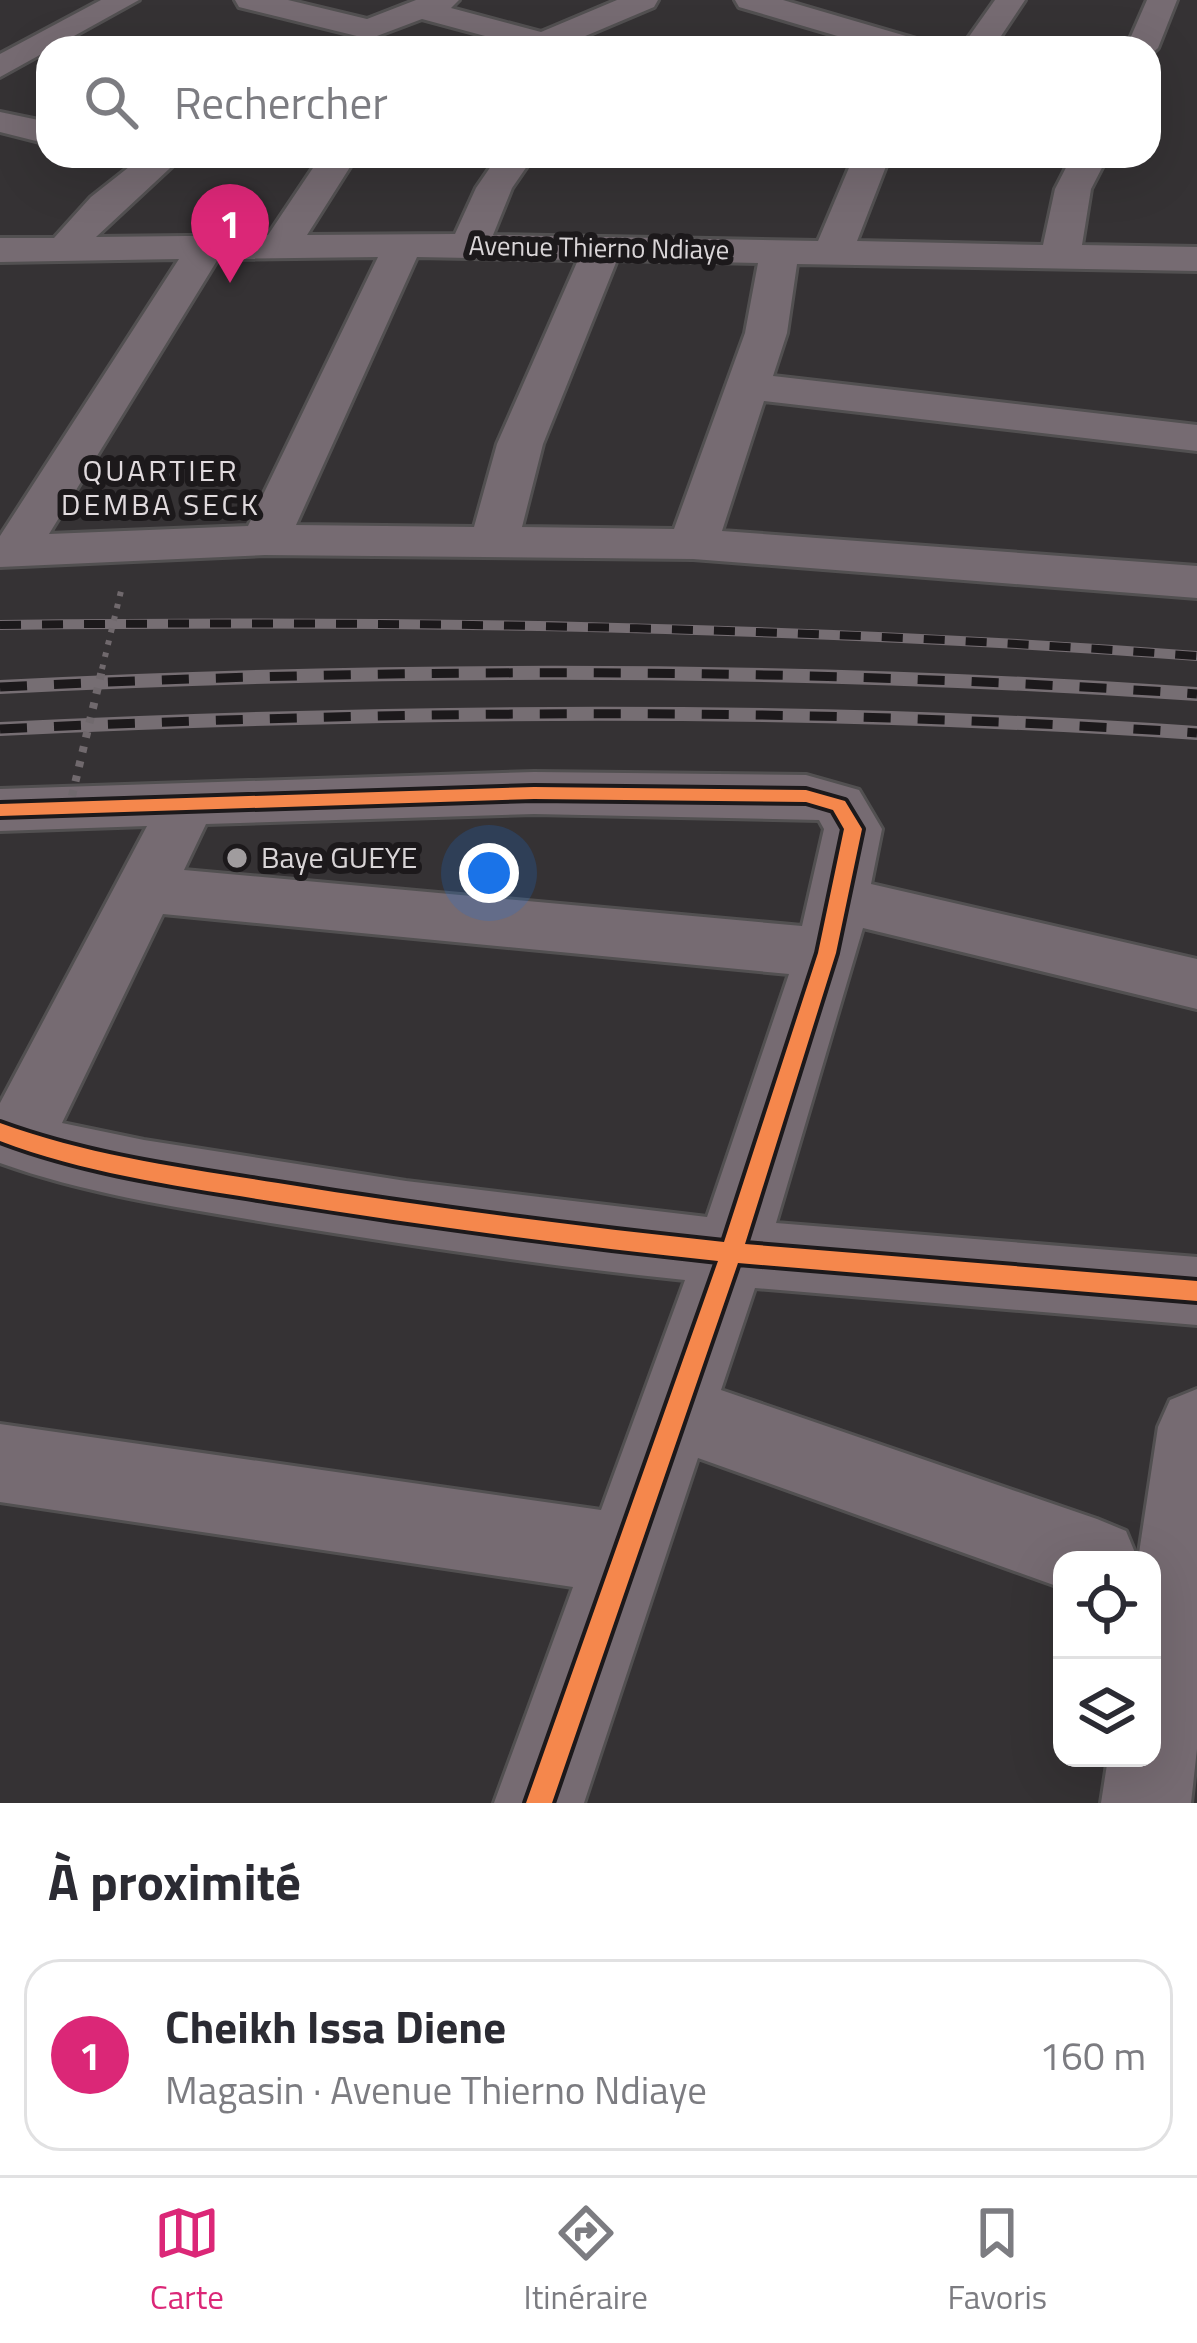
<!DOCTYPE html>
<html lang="fr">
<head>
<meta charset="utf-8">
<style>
	:root { --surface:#fff; --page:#f2f2f3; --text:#2b2b33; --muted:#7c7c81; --line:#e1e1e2; --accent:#db2777 }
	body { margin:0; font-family:"Titillium Web",sans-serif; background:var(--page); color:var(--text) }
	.controls { position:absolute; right:36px; bottom:36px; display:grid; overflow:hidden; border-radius:24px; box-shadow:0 12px 48px #0002 }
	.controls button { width:108px; height:108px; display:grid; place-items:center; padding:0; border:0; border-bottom:3px solid var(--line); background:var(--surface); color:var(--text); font:60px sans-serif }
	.you { position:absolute; left:489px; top:873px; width:42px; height:42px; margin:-30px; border:9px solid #fff; border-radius:50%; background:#1a73e8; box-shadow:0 0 0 18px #1a73e833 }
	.badge { display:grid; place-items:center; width:78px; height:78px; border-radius:50%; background:var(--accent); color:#fff; font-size:39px; font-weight:700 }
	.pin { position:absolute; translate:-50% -99px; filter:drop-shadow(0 3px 6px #0008) }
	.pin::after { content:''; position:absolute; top:63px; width:42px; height:36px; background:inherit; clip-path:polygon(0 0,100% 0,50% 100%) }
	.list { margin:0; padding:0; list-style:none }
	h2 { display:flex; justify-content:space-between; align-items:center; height:156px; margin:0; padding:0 48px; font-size:51px }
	h2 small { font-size:39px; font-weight:400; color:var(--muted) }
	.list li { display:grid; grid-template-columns:78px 1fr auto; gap:36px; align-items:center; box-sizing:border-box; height:192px; margin:0 24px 24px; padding:0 24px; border:3px solid var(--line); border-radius:36px }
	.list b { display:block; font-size:45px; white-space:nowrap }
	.list p { margin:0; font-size:39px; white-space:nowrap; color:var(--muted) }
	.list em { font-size:39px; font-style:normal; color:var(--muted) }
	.icon { flex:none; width:66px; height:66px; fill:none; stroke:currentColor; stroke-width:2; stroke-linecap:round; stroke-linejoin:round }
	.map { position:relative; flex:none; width:1197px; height:1803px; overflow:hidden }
	.search { position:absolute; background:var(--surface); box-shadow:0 12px 48px #0002; left:36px; right:36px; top:36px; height:132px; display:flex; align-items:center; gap:30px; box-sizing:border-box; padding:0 42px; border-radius:36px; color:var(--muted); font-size:45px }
	.sheet { height:372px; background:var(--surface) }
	nav { display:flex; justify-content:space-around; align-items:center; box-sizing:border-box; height:168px; border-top:3px solid var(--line); background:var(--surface); font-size:33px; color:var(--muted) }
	nav a { display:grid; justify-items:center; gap:6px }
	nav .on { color:var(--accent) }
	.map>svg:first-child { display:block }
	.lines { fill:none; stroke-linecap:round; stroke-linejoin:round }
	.minor-casing { stroke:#525051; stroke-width:6 }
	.minor { fill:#766b72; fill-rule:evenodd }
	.rail-far1-casing { stroke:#766e73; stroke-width:10 }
	.rail-casing { stroke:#766e73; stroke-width:14 }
	.rail-far1 { stroke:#1c191b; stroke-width:8; stroke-dasharray:21; stroke-linecap:butt }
	.rail { stroke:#1c191b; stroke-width:9; stroke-dasharray:27; stroke-linecap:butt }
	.path-bridge-far1 { stroke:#70696d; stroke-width:6; stroke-dasharray:4.5 8; stroke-linecap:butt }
	.path-bridge { stroke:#70696d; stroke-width:8; stroke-dasharray:6 9; stroke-linecap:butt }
	.cycleway-casing { stroke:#1c191b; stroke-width:8 }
	.cycleway { fill:#f5874c; fill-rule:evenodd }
	.poi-dot { fill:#a09c9e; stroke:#1c191b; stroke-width:4.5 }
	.labels { text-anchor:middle; stroke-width:12; stroke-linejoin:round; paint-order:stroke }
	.far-street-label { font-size:27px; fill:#d9d5d7; stroke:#1c191b }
	.far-quarter-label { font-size:30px; letter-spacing:3px; fill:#e0dadd; stroke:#1c191b }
	.poi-label { font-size:30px; fill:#d9d5d7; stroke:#1c191b; text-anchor:start }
</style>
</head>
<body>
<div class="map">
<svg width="1197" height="1803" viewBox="0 0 1197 1803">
	<rect width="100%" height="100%" fill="#353234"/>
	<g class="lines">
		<defs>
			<g id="minor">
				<polygon points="101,0 139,0 0,77 0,54"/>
				<polygon points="235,0 288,0 367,19 416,0 459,0 451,8 541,32 617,0 658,0 654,7 557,48 530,48 422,19 369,39 239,7"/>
				<polygon points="735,0 783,0 923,41 928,48 878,48 739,7"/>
				<polygon points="995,0 1025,0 993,48 961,48"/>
				<polygon points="1147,0 1177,0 1158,48 1149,56 1149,48 1126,48"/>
				<polygon points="0,112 48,122 48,144 0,132"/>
				<path d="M 143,156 L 183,156 L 96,237 L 268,235 L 321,156 L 357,156 L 307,235 L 455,234 L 476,188 L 498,156 L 534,156 L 512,188 L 493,235 L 818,241 L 854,156 L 890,156 L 857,241 L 1043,245 L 1055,189 L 1072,156 L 1108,156 L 1091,189 L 1082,245 L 1197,247 L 1197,271 L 797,264 L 787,333 L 773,376 L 1197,425 L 1197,451 L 764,401 L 722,531 L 1197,566 L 1197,598 L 693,559 L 265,555 L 0,567 L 0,536 L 179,259 L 0,262 L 0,238 L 54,238 L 91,197 ZM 378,257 L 248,526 L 49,534 L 218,259 ZM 417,257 L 578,260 L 497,444 L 474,527 L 296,525 ZM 617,260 L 758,263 L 745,333 L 674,529 L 522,527 L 543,444 Z"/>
				<path d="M 534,772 L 806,775 L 859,790 L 882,829 L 871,884 L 1197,959 L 1197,1009 L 863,928 L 776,1223 L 1197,1257 L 1197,1325 L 755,1288 L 721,1390 L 1097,1519 L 1126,1531 L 1138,1560 L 1062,1560 L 1062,1588 L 698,1458 L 584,1803 L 494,1803 L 573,1587 L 0,1502 L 0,1424 L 601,1510 L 685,1280 C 549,1266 413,1246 277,1224 C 183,1208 89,1195 0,1163 L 0,1103 L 147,826 L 0,831 L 0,789 ZM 534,814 L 819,820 L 824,829 L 802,926 L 184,870 L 206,824 ZM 163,914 L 789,974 L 707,1217 L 406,1181 L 144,1140 L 62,1123 Z"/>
				<polygon points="1197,1389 1197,1749 1191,1803 1101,1803 1108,1758 1152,1758 1152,1560 1138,1560 1158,1427 1170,1400"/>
			</g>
		</defs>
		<!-- minor casing -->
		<use href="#minor" class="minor-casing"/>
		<!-- minor -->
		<use href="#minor" class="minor"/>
		<defs>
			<path id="rail-far1" d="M 0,625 C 400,620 798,626 1197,656"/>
			<g id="rail">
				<path d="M 0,687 C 400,667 798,667 1197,694"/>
				<path d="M 0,729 C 400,710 798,706 1197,733"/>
			</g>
		</defs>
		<!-- rail-far1 casing -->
		<use href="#rail-far1" class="rail-far1-casing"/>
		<!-- rail casing -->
		<use href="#rail" class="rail-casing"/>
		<!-- rail-far1 -->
		<use href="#rail-far1" class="rail-far1"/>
		<!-- rail -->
		<use href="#rail" class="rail"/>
		<!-- path-bridge-far1 -->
		<polyline class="path-bridge-far1" points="102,669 122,587"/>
		<!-- path-bridge -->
		<polyline class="path-bridge" points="72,796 103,666"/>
		<defs>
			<path id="cycleway" d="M 534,787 L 806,790 L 845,801 L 862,829 L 836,953 L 745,1244 L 1197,1281 L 1197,1301 L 738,1263 L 552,1803 L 526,1803 L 718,1261 C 568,1245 419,1225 270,1201 C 178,1186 87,1174 0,1141 L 0,1123 C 90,1156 184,1168 278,1183 C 426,1207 575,1226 724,1242 L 818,953 L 844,829 L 833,810 L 806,802 L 534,799 L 0,816 L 0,804 Z"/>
		</defs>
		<!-- cycleway casing -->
		<use href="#cycleway" class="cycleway-casing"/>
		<!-- cycleway -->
		<use href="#cycleway" class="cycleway"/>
	</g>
	<!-- markers -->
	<circle class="poi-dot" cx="237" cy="858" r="12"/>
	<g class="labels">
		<!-- far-street labels -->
		<g class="far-street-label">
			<text transform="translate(599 248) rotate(1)" y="9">Avenue Thierno Ndiaye</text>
		</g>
		<!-- far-quarter labels -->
		<g class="far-quarter-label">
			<text x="161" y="481">QUARTIER<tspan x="161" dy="34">DEMBA SECK</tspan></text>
		</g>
		<!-- poi labels -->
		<g class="poi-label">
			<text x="261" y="868">Baye GUEYE</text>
		</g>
	</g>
</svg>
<div class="controls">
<button><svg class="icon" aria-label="locate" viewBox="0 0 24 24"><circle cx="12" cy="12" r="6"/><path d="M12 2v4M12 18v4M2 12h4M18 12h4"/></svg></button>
<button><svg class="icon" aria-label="layers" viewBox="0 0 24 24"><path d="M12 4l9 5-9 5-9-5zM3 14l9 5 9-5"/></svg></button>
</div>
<div class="you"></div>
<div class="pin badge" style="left:230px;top:283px">1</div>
<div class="search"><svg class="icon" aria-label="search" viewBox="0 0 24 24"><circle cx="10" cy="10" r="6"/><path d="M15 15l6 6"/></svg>Rechercher</div>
</div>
<section class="sheet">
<h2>À proximité<small></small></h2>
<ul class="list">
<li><span class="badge">1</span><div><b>Cheikh Issa Diene</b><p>Magasin · Avenue Thierno Ndiaye</p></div><em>160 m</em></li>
</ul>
</section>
<nav>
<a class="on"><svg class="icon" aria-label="map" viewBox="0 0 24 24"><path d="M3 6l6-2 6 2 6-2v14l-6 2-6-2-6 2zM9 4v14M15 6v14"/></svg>Carte</a>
<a><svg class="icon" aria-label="directions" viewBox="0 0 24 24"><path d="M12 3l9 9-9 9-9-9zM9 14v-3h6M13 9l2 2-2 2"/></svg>Itinéraire</a>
<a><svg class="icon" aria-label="saved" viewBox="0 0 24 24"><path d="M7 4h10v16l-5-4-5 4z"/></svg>Favoris</a>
</nav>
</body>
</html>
